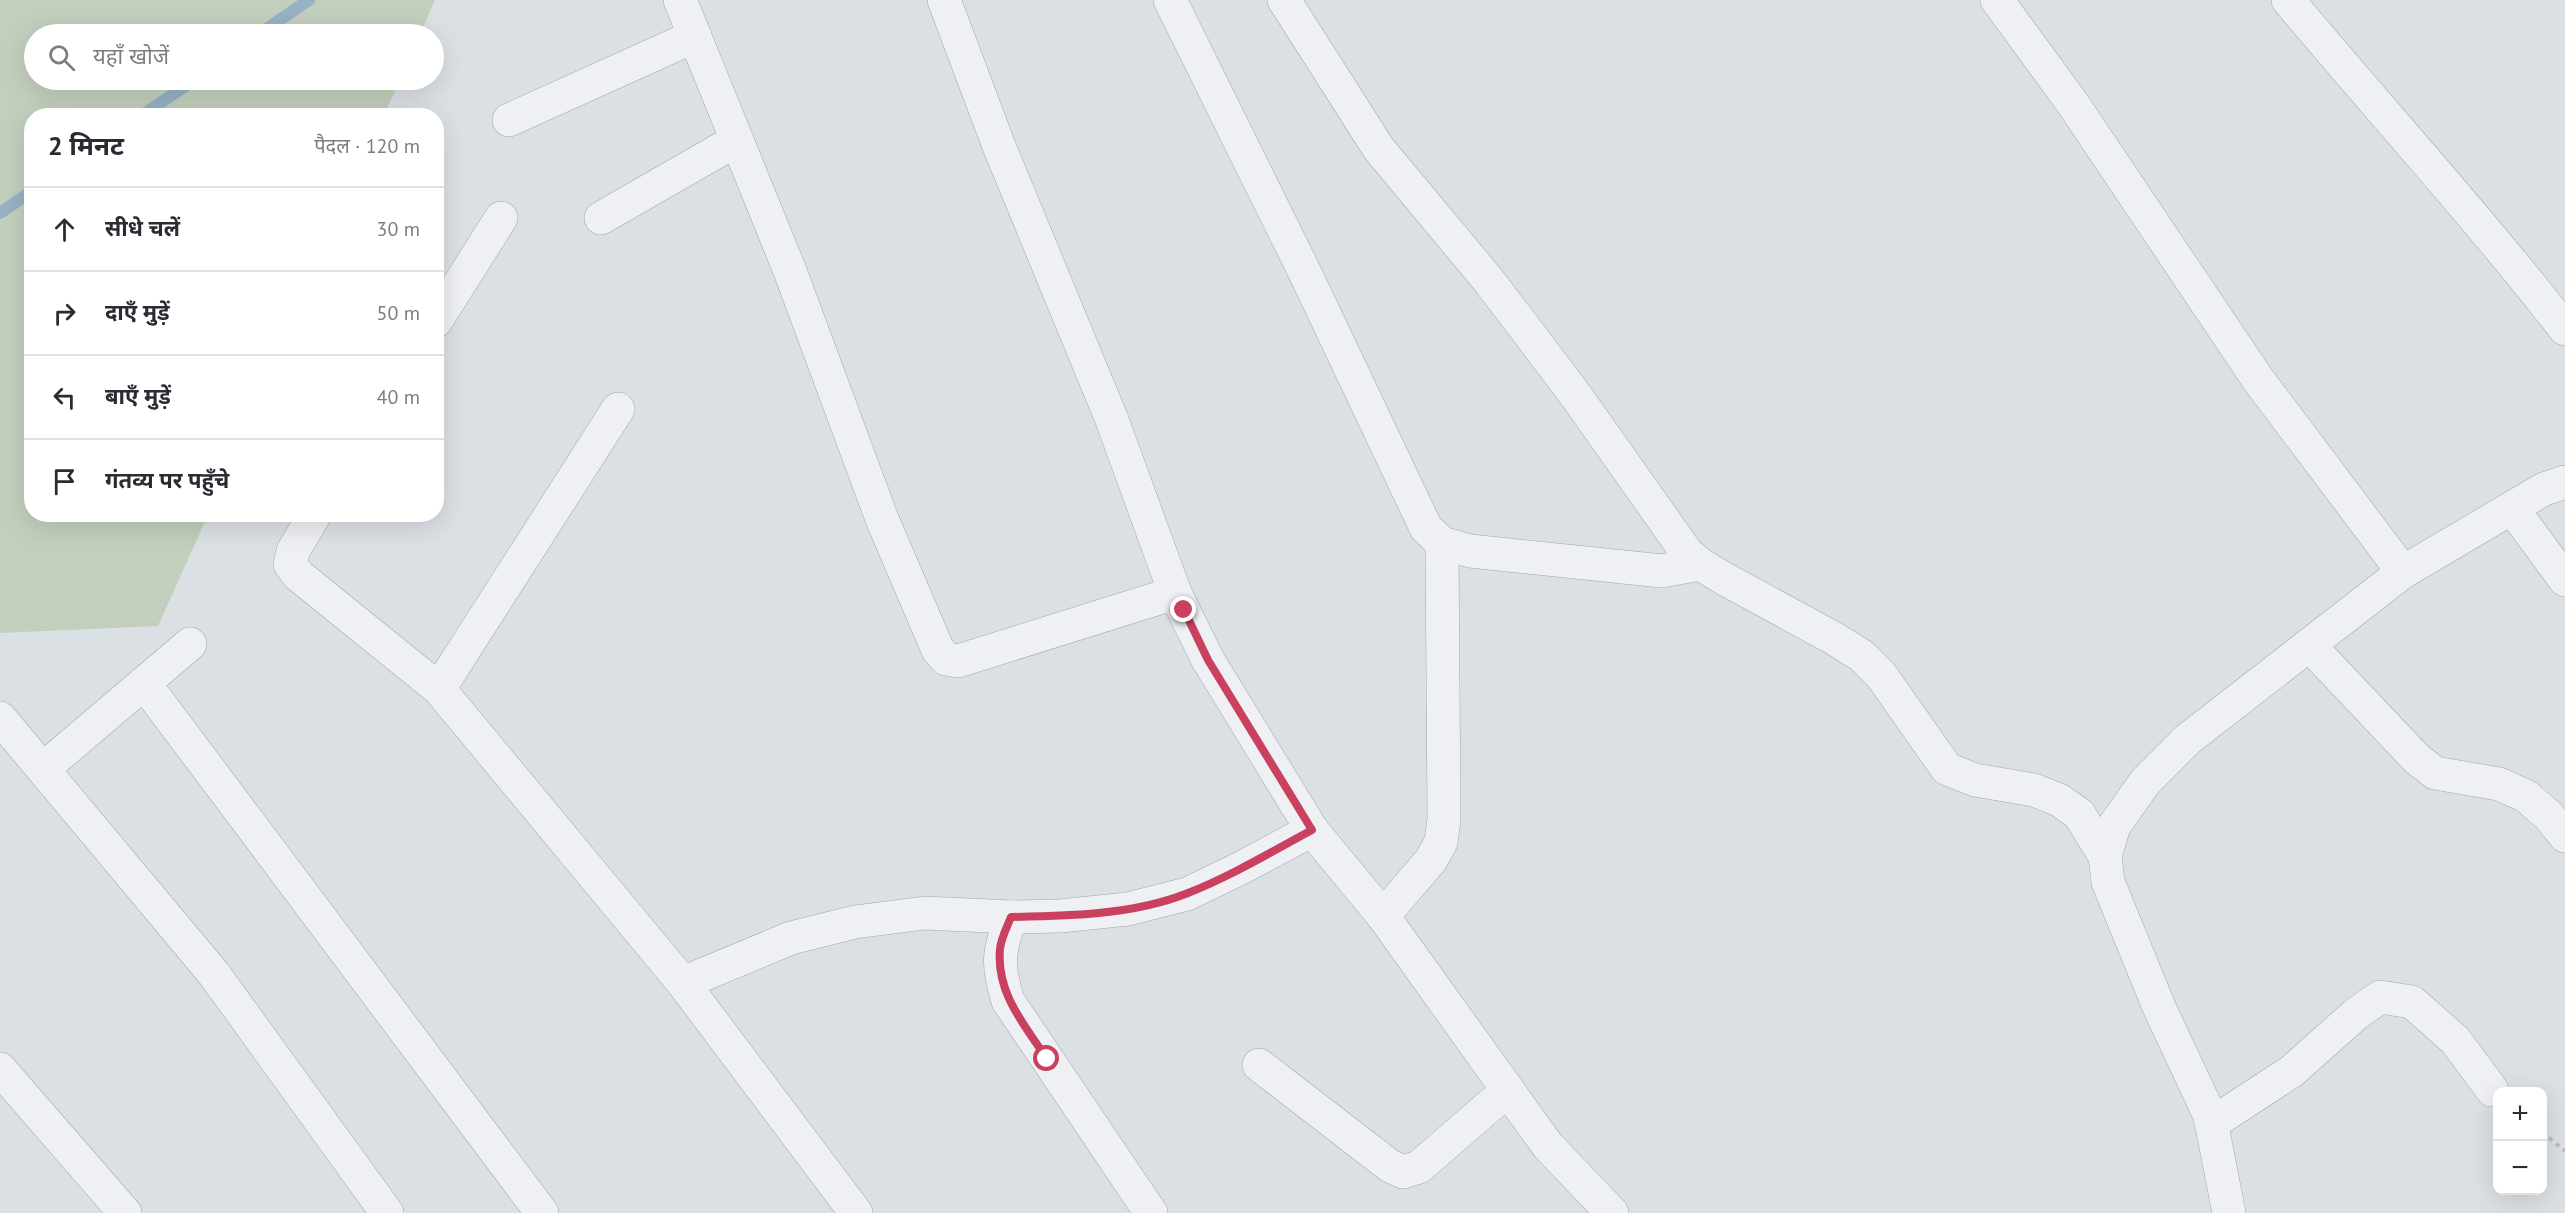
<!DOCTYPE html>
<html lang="hi">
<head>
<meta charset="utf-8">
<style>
	:root { --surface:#fff; --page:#f2f2f3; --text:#2b2b33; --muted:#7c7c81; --line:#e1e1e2 }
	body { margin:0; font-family:"PT Sans","Noto Sans Devanagari",sans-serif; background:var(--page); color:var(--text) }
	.controls { position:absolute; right:18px; bottom:18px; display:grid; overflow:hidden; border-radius:12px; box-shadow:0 6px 24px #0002 }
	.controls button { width:54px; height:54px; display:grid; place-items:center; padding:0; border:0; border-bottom:2px solid var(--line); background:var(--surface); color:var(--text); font:30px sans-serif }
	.stop { position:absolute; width:18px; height:18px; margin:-14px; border:4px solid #ca4160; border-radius:50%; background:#fff }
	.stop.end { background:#ca4160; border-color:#fff; box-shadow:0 2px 6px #0008 }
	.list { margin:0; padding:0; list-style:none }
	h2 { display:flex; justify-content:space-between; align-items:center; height:78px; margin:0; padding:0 24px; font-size:26px }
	h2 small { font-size:20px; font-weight:400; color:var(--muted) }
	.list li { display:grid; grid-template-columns:39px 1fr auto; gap:18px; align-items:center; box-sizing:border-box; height:84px; padding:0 24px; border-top:2px solid var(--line) }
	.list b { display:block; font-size:22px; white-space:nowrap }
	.list em { font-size:20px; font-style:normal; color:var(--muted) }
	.icon { flex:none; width:33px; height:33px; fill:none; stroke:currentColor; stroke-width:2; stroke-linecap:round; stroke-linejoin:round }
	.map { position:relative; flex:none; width:2565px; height:1213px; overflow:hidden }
	.search { position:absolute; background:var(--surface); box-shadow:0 6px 24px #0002; left:24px; top:24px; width:420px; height:66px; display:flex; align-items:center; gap:15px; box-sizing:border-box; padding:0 21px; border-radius:33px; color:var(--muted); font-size:22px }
	.panel { position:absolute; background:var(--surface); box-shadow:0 6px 24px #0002; left:24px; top:108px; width:420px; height:414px; border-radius:24px }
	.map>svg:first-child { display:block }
	.green { fill:#c3cfbd }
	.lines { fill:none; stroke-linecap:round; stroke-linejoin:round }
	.stream { stroke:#97b1c5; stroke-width:12 }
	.minor-casing { stroke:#a1a7af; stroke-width:34 }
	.path { stroke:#babec4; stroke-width:4; stroke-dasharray:4.5 4.5; stroke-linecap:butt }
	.minor { stroke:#eef0f4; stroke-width:33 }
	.route { stroke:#ca4160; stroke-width:8 }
</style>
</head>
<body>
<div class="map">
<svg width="2565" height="1213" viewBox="0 0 2565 1213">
	<rect width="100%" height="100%" fill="#dbe0e5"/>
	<!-- green -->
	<polygon class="green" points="0,0 435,0 420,34 34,34 34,80 400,80 384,115 32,116 32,514 208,515 158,626 0,633"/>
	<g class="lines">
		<!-- stream -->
		<g class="stream">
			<polyline points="259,34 309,0"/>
			<polyline points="141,116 194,80"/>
			<polyline points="0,213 32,191"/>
		</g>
		<defs>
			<g id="minor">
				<polyline points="680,0 790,271 882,519 938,650 946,659 958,661 1175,593"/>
				<polyline points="944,0 999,146 1112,420 1175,593 1208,660 1312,830 1383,916 1548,1146 1612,1213"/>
				<polyline points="1170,0 1307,277 1426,528 1442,543 1470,551 1662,571 1700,564"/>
				<polyline points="1284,0 1379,149 1489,281 1574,393 1687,553 1700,564 1723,578 1835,639 1862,656 1881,675 1947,769 1975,780 2034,790 2059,800 2079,814 2105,856"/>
				<polyline points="1997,0 2073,104 2257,378 2403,572"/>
				<path d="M 2288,0 C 2380,110 2477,216 2565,329"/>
				<polyline points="509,120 695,36"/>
				<polyline points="601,218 737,140"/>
				<polyline points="436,321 501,218"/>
				<polyline points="2512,508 2565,580"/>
				<polyline points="315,514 293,551 290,564 298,575 439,689 683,983 856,1213"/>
				<polyline points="2309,645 2417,759 2435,773 2499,784 2526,796 2549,816 2565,836"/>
				<polyline points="144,683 542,1213"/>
				<polyline points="439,689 618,409"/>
				<polyline points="0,718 214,974 387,1213"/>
				<polyline points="43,769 190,644"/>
				<polyline points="1383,916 1431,860 1441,842 1444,819 1442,543"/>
				<path d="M 1011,917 C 998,953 997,965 1008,1001 L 1151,1213"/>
				<polyline points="683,983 791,938 855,922 925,913 1011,917 1060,916 1128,909 1187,894 1241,868 1312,830"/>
				<polyline points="1259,1065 1390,1166 1403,1172 1419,1167 1508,1090"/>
				<polyline points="0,1069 125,1213"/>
				<polyline points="2211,1124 2292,1071 2356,1014 2380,997 2412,1002 2455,1040 2492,1090"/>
				<polyline points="2229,1213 2210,1116 2159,1007 2108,882 2105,856 2114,826 2145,782 2188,739 2403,572 2544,489 2565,482"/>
			</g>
		</defs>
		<!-- minor casing -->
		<use href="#minor" class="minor-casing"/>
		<!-- path -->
		<polyline class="path" points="2542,1132 2565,1151"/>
		<!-- minor -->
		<use href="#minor" class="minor"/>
	</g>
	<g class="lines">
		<!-- route -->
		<path class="route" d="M 1047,1059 C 1024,1024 996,993 1000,949 C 1001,938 1007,927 1011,917 C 1069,916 1133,915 1188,893 C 1231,876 1271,852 1312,830 L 1208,660 L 1184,610"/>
	</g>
</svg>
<div class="controls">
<button>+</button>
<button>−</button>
</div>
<div class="stop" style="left:1047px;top:1059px"></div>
<div class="stop end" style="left:1184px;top:610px"></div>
<div class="search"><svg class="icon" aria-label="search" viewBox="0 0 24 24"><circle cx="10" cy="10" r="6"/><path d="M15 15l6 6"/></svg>यहाँ खोजें</div>
<section class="panel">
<h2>2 मिनट<small>पैदल · 120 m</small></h2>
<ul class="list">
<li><svg class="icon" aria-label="ahead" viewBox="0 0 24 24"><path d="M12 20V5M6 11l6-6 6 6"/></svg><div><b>सीधे चलें</b></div><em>30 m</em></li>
<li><svg class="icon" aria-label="right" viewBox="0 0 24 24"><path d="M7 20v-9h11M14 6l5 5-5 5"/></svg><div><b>दाएँ मुड़ें</b></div><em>50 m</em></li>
<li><svg class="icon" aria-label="left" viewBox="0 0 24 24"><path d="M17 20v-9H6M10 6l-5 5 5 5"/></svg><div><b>बाएँ मुड़ें</b></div><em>40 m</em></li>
<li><svg class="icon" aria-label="arrive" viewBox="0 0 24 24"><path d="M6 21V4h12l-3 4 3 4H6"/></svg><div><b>गंतव्य पर पहुँचे</b></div></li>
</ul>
</section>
</div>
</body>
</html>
